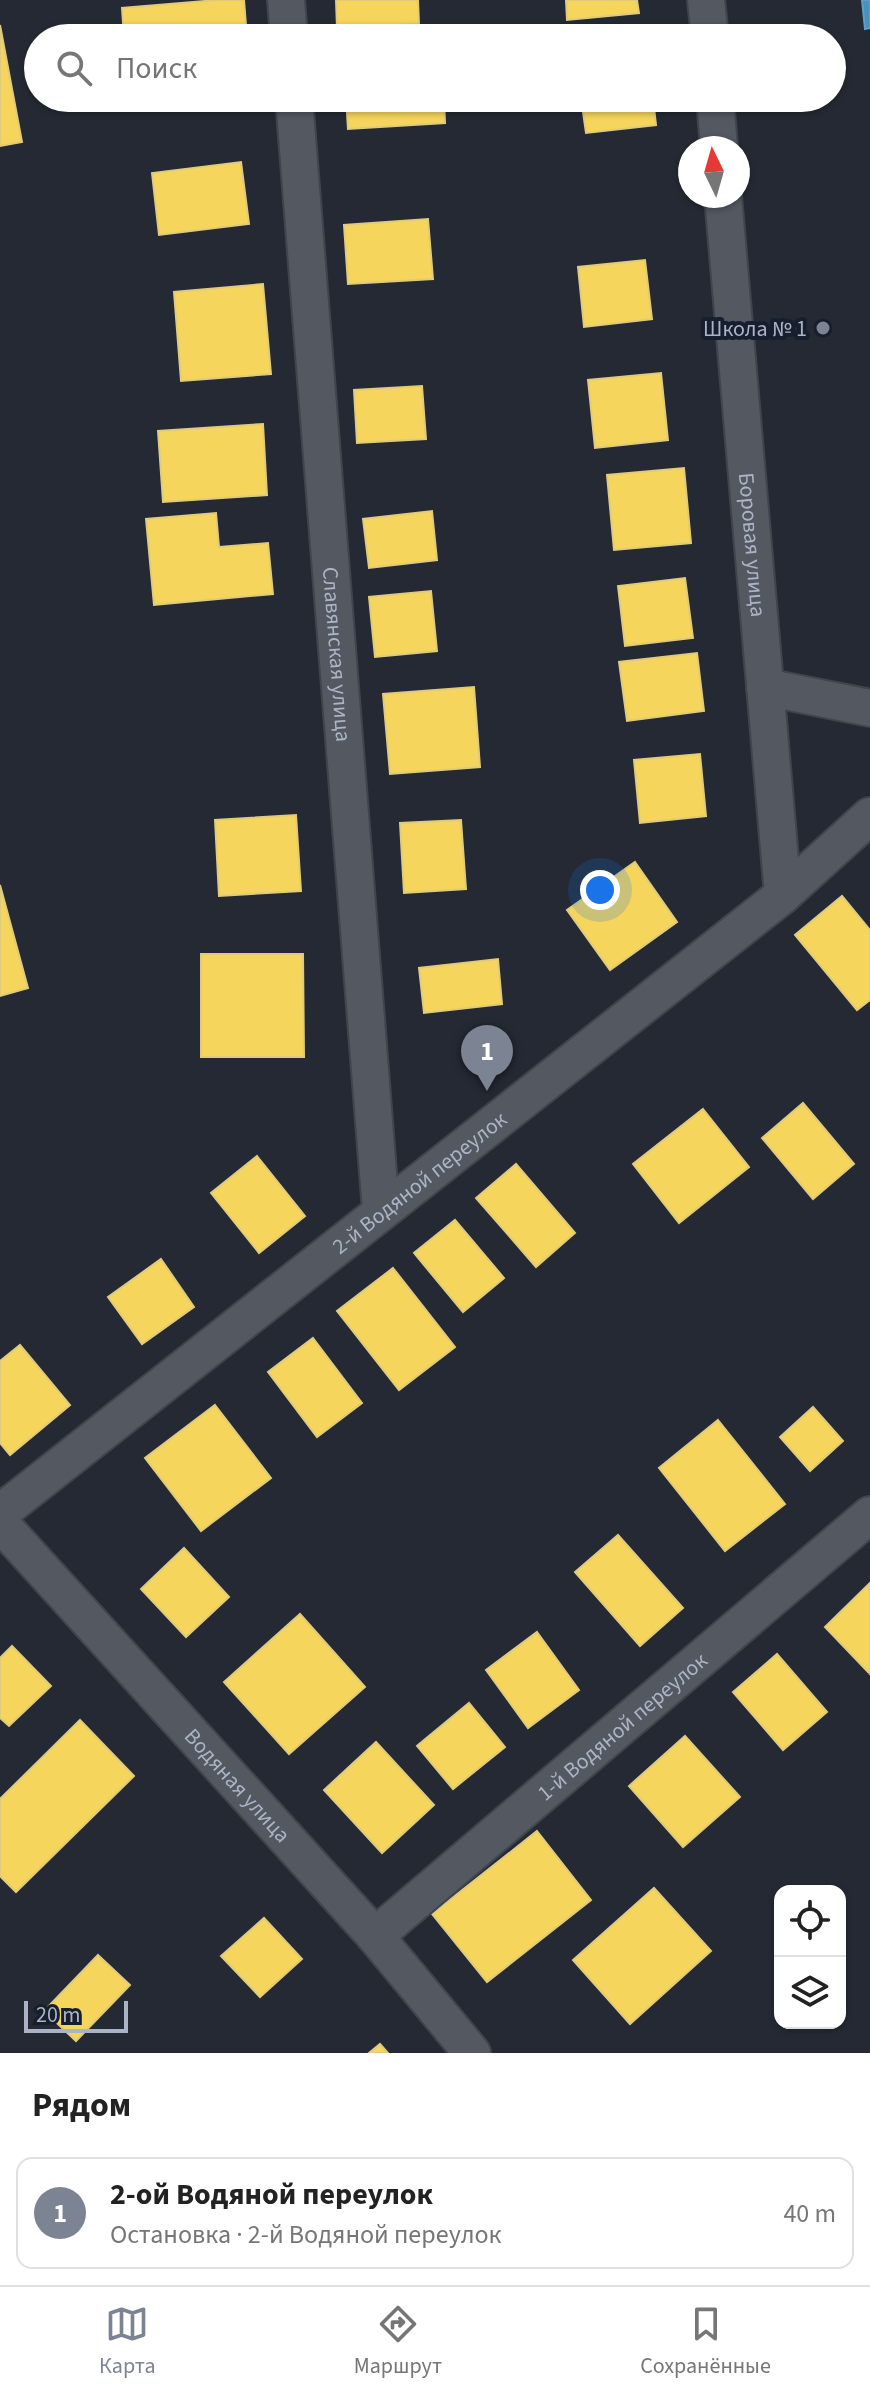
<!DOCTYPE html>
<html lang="ru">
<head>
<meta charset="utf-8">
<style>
	:root { --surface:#fff; --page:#f2f2f2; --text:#222; --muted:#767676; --line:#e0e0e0; --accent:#7c8393 }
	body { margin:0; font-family:"Source Sans 3",sans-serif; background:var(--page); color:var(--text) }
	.controls { position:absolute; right:24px; bottom:24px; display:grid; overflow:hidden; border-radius:16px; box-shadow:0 2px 6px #0004 }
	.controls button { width:72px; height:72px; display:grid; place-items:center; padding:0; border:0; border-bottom:2px solid var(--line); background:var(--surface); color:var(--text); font:40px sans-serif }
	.compass { position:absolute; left:678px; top:136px; width:72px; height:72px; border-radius:50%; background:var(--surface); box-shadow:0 2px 6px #0004; rotate:355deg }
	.scale { position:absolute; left:24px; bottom:20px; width:104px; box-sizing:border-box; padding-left:8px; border:4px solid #abb4c6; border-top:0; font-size:22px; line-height:28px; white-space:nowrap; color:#abb4c6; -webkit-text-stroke:6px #171f2e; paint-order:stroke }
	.you { position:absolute; left:600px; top:890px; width:28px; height:28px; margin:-20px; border:6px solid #fff; border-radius:50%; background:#1a73e8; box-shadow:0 0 0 12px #1a73e833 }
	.badge { display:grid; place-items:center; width:52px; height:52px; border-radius:50%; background:var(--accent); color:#fff; font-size:26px; font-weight:700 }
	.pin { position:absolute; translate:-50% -66px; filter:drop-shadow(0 2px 4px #0008) }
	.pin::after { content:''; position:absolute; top:42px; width:28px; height:24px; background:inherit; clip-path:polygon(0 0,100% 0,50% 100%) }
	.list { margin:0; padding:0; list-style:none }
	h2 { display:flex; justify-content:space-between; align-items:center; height:104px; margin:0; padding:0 32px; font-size:34px }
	h2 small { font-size:26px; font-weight:400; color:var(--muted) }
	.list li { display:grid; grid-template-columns:52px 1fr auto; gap:24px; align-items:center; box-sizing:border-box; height:112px; margin:0 16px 16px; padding:0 16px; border:2px solid var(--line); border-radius:16px }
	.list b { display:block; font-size:30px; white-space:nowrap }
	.list p { margin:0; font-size:26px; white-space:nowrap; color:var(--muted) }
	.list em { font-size:26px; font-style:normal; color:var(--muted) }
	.icon { flex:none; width:44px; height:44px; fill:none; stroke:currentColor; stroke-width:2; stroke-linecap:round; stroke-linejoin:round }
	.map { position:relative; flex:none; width:870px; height:2053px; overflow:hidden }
	.search { position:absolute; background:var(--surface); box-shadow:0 2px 6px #0004; left:24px; right:24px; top:24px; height:88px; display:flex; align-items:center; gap:20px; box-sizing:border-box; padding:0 28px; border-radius:44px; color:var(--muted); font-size:30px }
	.sheet { height:232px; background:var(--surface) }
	nav { display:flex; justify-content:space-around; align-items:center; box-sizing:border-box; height:112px; border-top:2px solid var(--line); background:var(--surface); font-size:22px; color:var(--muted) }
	nav a { display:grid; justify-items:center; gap:4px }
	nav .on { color:var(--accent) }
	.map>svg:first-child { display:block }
	.homes { fill:#f6d55c; stroke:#e0cb7c; stroke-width:2 }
	.schools { fill:#4393c3; stroke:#629dc4; stroke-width:2 }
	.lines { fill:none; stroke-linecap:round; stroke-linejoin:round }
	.minor-casing { stroke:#40444b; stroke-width:40 }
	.minor { stroke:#535861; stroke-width:36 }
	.poi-dot { fill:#7c8393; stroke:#171f2e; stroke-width:3 }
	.labels { text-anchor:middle; stroke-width:8; stroke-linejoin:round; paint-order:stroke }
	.poi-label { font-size:22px; fill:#abb4c6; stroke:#171f2e; text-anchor:end }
	.street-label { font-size:22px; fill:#abb4c6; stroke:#171f2e }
</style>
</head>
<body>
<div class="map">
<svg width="870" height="2053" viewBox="0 0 870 2053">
	<rect width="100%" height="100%" fill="#242933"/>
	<!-- homes -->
	<g class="homes">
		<polygon points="217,0 244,0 247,38 124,38 122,8"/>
		<polygon points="336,0 418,0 419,24 337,28"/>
		<polygon points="566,0 637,0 639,13 567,20"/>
		<polygon points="0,25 22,142 0,146"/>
		<polygon points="346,98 444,98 445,123 348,129"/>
		<polygon points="581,98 653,98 656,125 586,133"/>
		<polygon points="241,162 249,224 159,235 152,173"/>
		<polygon points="428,219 433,279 348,284 344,225"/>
		<polygon points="645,260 652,319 584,327 578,267"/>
		<polygon points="263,284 271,374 181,381 174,292"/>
		<polygon points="661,373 668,440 595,448 588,380"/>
		<polygon points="422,386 426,439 357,443 354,390"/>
		<polygon points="263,424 267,495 163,502 158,431"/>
		<polygon points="684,468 691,543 614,550 607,475"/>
		<polygon points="432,511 437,560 369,568 363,519"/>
		<polygon points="216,513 219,547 268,543 273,594 154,605 146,519"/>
		<polygon points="685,578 693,638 625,646 618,586"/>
		<polygon points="431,591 437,651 375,657 369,597"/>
		<polygon points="697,653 704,711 627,721 619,662"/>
		<polygon points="474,687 480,767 390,774 383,694"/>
		<polygon points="700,754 706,816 640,823 634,760"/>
		<polygon points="296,815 301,891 219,896 215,820"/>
		<polygon points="461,820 466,889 404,893 400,823"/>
		<polygon points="635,862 677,922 610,970 567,910"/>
		<polygon points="0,885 28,988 0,996"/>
		<polygon points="842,896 870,930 870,1000 857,1010 795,935"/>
		<polygon points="201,954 303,954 304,1057 201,1057"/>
		<polygon points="498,959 502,1004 424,1013 419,968"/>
		<polygon points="803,1103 854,1164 813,1199 762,1138"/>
		<polygon points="703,1109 749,1167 679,1223 633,1164"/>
		<polygon points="257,1156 305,1216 259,1253 211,1193"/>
		<polygon points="516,1164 575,1233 536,1267 476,1198"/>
		<polygon points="455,1220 504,1278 463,1312 414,1253"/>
		<polygon points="161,1259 194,1307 142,1344 108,1297"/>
		<polygon points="393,1268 455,1347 399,1390 337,1311"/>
		<polygon points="313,1338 362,1403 317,1437 268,1372"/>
		<polygon points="20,1345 70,1405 10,1455 0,1443 0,1361"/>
		<polygon points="215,1405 271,1478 201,1531 145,1458"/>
		<polygon points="813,1407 843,1441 810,1471 780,1437"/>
		<polygon points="718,1420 785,1504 725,1551 659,1468"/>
		<polygon points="618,1535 683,1608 640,1646 575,1572"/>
		<polygon points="184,1548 229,1597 186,1637 141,1589"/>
		<polygon points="870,1583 870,1674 825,1627"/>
		<polygon points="300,1614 365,1687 289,1754 224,1682"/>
		<polygon points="537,1632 579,1690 528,1728 486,1670"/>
		<polygon points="12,1646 51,1686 9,1726 0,1718 0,1658"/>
		<polygon points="777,1654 827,1712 783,1750 733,1692"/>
		<polygon points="469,1703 505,1747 453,1789 417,1746"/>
		<polygon points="80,1720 134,1776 16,1892 0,1876 0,1799"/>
		<polygon points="685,1736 740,1797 683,1847 629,1786"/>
		<polygon points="376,1742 434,1805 382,1853 324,1790"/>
		<polygon points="537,1831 591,1900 487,1982 432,1914"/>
		<polygon points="654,1888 711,1951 630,2024 573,1960"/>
		<polygon points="264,1918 302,1959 260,1997 221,1956"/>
		<polygon points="98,1955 130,1985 76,2041 44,2011"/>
		<polygon points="380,2044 388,2053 369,2053"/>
	</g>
	<!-- schools -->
	<polygon class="schools" points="862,0 870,0 870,28 865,29"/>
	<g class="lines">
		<defs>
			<g id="minor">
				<polyline points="286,0 289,38"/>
				<polyline points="706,0 710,38"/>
				<path id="s1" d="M 294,98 L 381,1211"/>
				<polyline points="715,98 719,148"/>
				<path id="s2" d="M 723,196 L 783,895"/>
				<polyline points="765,687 870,708"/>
				<path id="s3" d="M 0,1513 L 783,895 L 870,816"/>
				<path id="s4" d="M 0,1523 L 375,1936 L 472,2053"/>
				<path id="s5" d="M 375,1936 L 870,1515"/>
			</g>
		</defs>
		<!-- minor casing -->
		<use href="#minor" class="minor-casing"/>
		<!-- minor -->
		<use href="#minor" class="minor"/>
	</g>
	<!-- markers -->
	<circle class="poi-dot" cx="823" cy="328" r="8"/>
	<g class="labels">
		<!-- poi labels -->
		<g class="poi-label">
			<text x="807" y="336">Школа № 1</text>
		</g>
		<!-- street labels -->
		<g class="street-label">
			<text dy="8" stroke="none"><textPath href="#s2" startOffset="350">Боровая улица</textPath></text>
			<text dy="8" stroke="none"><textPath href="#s1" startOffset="558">Славянская улица</textPath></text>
			<text dy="8" stroke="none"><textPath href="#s3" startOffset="534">2-й Водяной переулок</textPath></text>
			<text dy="8" stroke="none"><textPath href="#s5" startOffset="324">1-й Водяной переулок</textPath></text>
			<text dy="8" stroke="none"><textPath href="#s4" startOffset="354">Водяная улица</textPath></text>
		</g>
	</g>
</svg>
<div class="controls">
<button><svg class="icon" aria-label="locate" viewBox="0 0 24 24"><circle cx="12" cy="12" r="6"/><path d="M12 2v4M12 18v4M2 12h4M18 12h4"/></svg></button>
<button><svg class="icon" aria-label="layers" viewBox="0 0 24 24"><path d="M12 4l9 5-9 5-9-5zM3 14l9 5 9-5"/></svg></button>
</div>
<svg class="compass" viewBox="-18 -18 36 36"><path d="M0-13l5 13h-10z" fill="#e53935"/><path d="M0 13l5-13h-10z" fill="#767676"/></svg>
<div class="scale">20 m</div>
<div class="you"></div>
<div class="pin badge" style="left:487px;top:1091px">1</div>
<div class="search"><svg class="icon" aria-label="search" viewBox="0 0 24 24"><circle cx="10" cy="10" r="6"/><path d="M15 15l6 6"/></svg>Поиск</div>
</div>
<section class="sheet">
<h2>Рядом<small></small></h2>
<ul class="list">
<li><span class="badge">1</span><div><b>2-ой Водяной переулок</b><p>Остановка · 2-й Водяной переулок</p></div><em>40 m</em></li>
</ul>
</section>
<nav>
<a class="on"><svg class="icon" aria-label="map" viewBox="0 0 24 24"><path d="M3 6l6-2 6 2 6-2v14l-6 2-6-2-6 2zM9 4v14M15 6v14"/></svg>Карта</a>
<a><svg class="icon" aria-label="directions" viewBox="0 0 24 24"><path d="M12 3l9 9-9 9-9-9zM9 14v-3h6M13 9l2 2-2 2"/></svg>Маршрут</a>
<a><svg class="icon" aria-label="saved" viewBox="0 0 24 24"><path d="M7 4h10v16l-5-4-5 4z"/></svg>Сохранённые</a>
</nav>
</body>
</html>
